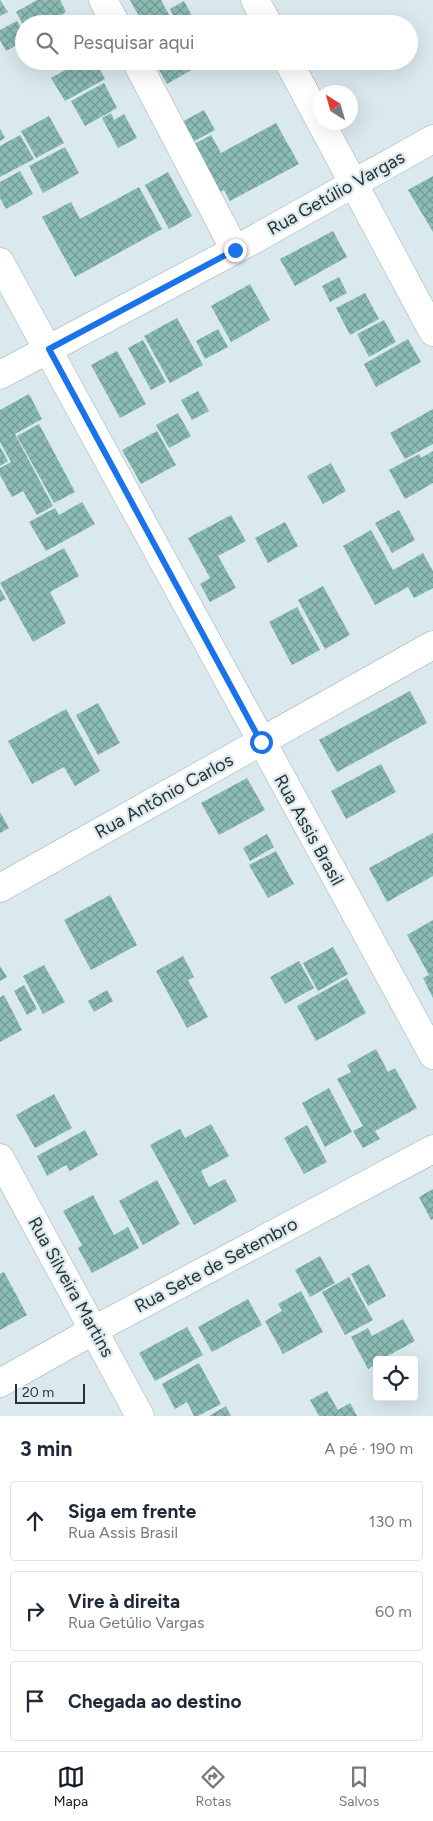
<!DOCTYPE html>
<html lang="pt">
<head>
<meta charset="utf-8">
<style>
	:root { --surface:#fff; --page:#f6f6f7; --text:#1f2937; --muted:#747a83; --line:#e0e1e3; --accent:#111827 }
	body { margin:0; font-family:Figtree,sans-serif; background:var(--page); color:var(--text) }
	.controls { position:absolute; right:15px; bottom:15px; display:grid; overflow:hidden; border-radius:5px; box-shadow:0 5px 20px #0002 }
	.controls button { width:45px; height:45px; display:grid; place-items:center; padding:0; border:0; border-bottom:1px solid var(--line); background:var(--surface); color:var(--text); font:25px sans-serif }
	.compass { position:absolute; left:313px; top:85px; width:45px; height:45px; border-radius:50%; background:var(--surface); box-shadow:0 5px 20px #0002; rotate:323deg }
	.scale { position:absolute; left:15px; bottom:12px; width:70px; box-sizing:border-box; padding-left:5px; border:2px solid #2b3132; border-top:0; font-size:14px; line-height:18px; white-space:nowrap; color:#2b3132; -webkit-text-stroke:4px #d9e9ed; paint-order:stroke }
	.stop { position:absolute; width:15px; height:15px; margin:-11px; border:4px solid #1a73e8; border-radius:50%; background:#fff }
	.stop.end { background:#1a73e8; border-color:#fff; box-shadow:0 1px 5px #0008 }
	.list { margin:0; padding:0; list-style:none }
	h2 { display:flex; justify-content:space-between; align-items:center; height:65px; margin:0; padding:0 20px; font-size:21px }
	h2 small { font-size:16px; font-weight:400; color:var(--muted) }
	.list li { display:grid; grid-template-columns:32px 1fr auto; gap:15px; align-items:center; box-sizing:border-box; height:80px; margin:0 10px 10px; padding:0 10px; border:1px solid var(--line); border-radius:5px }
	.list b { display:block; font-size:19px; white-space:nowrap }
	.list p { margin:0; font-size:16px; white-space:nowrap; color:var(--muted) }
	.list em { font-size:16px; font-style:normal; color:var(--muted) }
	.icon { flex:none; width:28px; height:28px; fill:none; stroke:currentColor; stroke-width:2; stroke-linecap:round; stroke-linejoin:round }
	.map { position:relative; flex:none; width:433px; height:1416px; overflow:hidden }
	.search { position:absolute; background:var(--surface); box-shadow:0 5px 20px #0002; left:15px; right:15px; top:15px; height:55px; display:flex; align-items:center; gap:12px; box-sizing:border-box; padding:0 18px; border-radius:28px; color:var(--muted); font-size:19px }
	.sheet { height:335px; background:var(--surface) }
	nav { display:flex; justify-content:space-around; align-items:center; box-sizing:border-box; height:70px; border-top:1px solid var(--line); background:var(--surface); font-size:14px; color:var(--muted) }
	nav a { display:grid; justify-items:center; gap:2px }
	nav .on { color:var(--accent) }
	.map>svg:first-child { display:block }
	.building { fill:url(#building-cross-hatch) }
	.lines { fill:none; stroke-linecap:round; stroke-linejoin:round }
	.minor-casing { stroke:#a2b1b5; stroke-width:29 }
	.minor { stroke:#fff; stroke-width:28 }
	.route { stroke:#1a73e8; stroke-width:6 }
	.labels { text-anchor:middle; stroke-width:4.5; stroke-linejoin:round; paint-order:stroke }
	.street-label { font-size:18px; fill:#2b3132; stroke:#d9e9ed }
</style>
</head>
<body>
<div class="map">
<svg width="433" height="1416" viewBox="0 0 433 1416">
	<defs>
		<pattern id="building-cross-hatch" width="8" height="8" patternUnits="userSpaceOnUse" patternTransform="scale(1.25)"><rect width="8" height="8" fill="#8bbcb4"/><path d="M0 0l8 8M0 8l8-8" fill="none" stroke="#729993"/></pattern>
	</defs>
	<rect width="100%" height="100%" fill="#d9e9ed"/>
	<!-- building -->
	<g class="building">
		<polygon points="0,0 8,12 0,16"/>
		<polygon points="37,0 60,0 66,12 46,24 23,24 16,12"/>
		<polygon points="130,0 161,0 174,24 143,24"/>
		<polygon points="184,1 193,18 182,24 178,24 170,9"/>
		<polygon points="17,21 24,33 24,41 6,51 0,40 0,30"/>
		<polygon points="43,61 64,61 48,70"/>
		<polygon points="81,61 95,61 105,79 65,101 51,78"/>
		<polygon points="154,61 198,61 200,65 167,84"/>
		<polygon points="104,83 117,108 85,126 71,101"/>
		<polygon points="204,110 215,130 187,145 176,125"/>
		<polygon points="111,113 114,120 124,114 137,138 118,148 102,118"/>
		<polygon points="49,116 64,143 36,158 21,131"/>
		<polygon points="276,123 299,164 230,201 224,190 213,196 187,148 211,135 221,153"/>
		<polygon points="0,129 5,138 0,141"/>
		<polygon points="20,135 34,159 0,177 0,146"/>
		<polygon points="65,147 79,173 43,193 29,166"/>
		<polygon points="20,171 33,194 6,209 0,198 0,182"/>
		<polygon points="168,172 192,216 169,229 145,185"/>
		<polygon points="433,176 433,232 408,190"/>
		<polygon points="139,187 162,229 75,277 42,217 71,202 80,219"/>
		<polygon points="333,231 347,257 295,286 280,259"/>
		<polygon points="339,277 347,293 330,302 322,286"/>
		<polygon points="250,284 270,320 231,342 211,306"/>
		<polygon points="365,293 379,319 350,335 336,308"/>
		<polygon points="177,318 203,365 170,383 144,336"/>
		<polygon points="384,320 396,342 369,357 357,334"/>
		<polygon points="218,329 228,347 205,359 196,341"/>
		<polygon points="408,339 421,362 376,387 364,364"/>
		<polygon points="143,340 166,382 151,390 128,348"/>
		<polygon points="117,351 146,404 120,418 91,365"/>
		<polygon points="198,391 209,411 192,420 181,400"/>
		<polygon points="29,394 42,419 15,434 53,506 37,515 23,491 12,497 0,475 0,468 11,462 0,442 0,410"/>
		<polygon points="433,409 433,444 405,459 390,433"/>
		<polygon points="178,413 191,436 169,448 156,425"/>
		<polygon points="39,424 75,492 54,503 17,436"/>
		<polygon points="157,431 176,465 141,484 122,450"/>
		<polygon points="0,447 8,461 0,466"/>
		<polygon points="433,451 433,483 405,499 389,470 419,454 421,458"/>
		<polygon points="331,463 346,491 323,504 307,476"/>
		<polygon points="82,502 95,524 46,551 29,522 55,508 59,515"/>
		<polygon points="399,510 415,540 392,553 375,523"/>
		<polygon points="231,515 246,541 218,556 236,588 210,602 200,584 210,578 188,538"/>
		<polygon points="285,522 298,546 268,563 255,538"/>
		<polygon points="371,530 393,570 423,553 433,571 433,588 414,598 408,587 375,605 343,546"/>
		<polygon points="64,548 79,576 50,592 66,623 33,642 0,583"/>
		<polygon points="323,586 350,635 325,649 298,600"/>
		<polygon points="0,589 6,599 0,602"/>
		<polygon points="297,607 320,650 292,665 269,622"/>
		<polygon points="410,691 427,723 337,772 319,740"/>
		<polygon points="98,703 120,743 98,755 76,715"/>
		<polygon points="66,709 100,771 75,786 64,767 32,784 8,741"/>
		<polygon points="381,764 396,792 346,819 331,791"/>
		<polygon points="247,778 265,810 219,835 201,803"/>
		<polygon points="0,812 9,828 0,833"/>
		<polygon points="433,833 433,876 387,902 369,868"/>
		<polygon points="267,834 274,847 250,861 243,848"/>
		<polygon points="276,851 294,884 268,898 249,865"/>
		<polygon points="110,895 137,945 91,970 64,920"/>
		<polygon points="433,920 433,998 423,978 429,975 407,935"/>
		<polygon points="333,947 348,974 318,991 303,963"/>
		<polygon points="183,956 194,977 188,980 208,1017 187,1028 156,971"/>
		<polygon points="299,961 314,988 285,1004 270,977"/>
		<polygon points="44,965 65,1002 43,1014 23,976"/>
		<polygon points="0,966 7,977 0,981"/>
		<polygon points="347,978 366,1013 316,1041 297,1006"/>
		<polygon points="24,985 37,1009 27,1015 14,991"/>
		<polygon points="107,990 113,1001 94,1012 88,1001"/>
		<polygon points="4,995 22,1030 0,1042 0,997"/>
		<polygon points="376,1049 388,1072 395,1068 417,1108 375,1131 380,1139 363,1148 353,1131 363,1126 337,1079 351,1072 347,1065"/>
		<polygon points="329,1088 352,1132 325,1147 302,1103"/>
		<polygon points="54,1094 72,1128 35,1148 16,1115"/>
		<polygon points="211,1124 229,1156 201,1171 209,1187 225,1179 237,1201 194,1225 150,1145 180,1129 185,1138"/>
		<polygon points="307,1125 327,1162 304,1174 284,1138"/>
		<polygon points="85,1130 98,1155 70,1171 66,1165 47,1176 37,1156"/>
		<polygon points="157,1180 180,1224 143,1245 119,1201"/>
		<polygon points="433,1189 433,1219 431,1220 419,1197"/>
		<polygon points="93,1195 114,1235 128,1227 139,1248 92,1273 78,1248 82,1245 63,1211"/>
		<polygon points="320,1256 335,1283 310,1297 295,1270"/>
		<polygon points="369,1264 386,1296 368,1306 351,1274"/>
		<polygon points="4,1272 27,1315 0,1330 0,1274"/>
		<polygon points="349,1277 373,1320 345,1335 322,1292"/>
		<polygon points="301,1291 323,1332 283,1354 265,1321 282,1311 278,1304"/>
		<polygon points="248,1299 262,1325 212,1352 198,1327"/>
		<polygon points="403,1319 415,1341 384,1358 385,1360 377,1360 377,1364 368,1369 351,1337 368,1328 372,1336"/>
		<polygon points="187,1327 203,1355 155,1381 139,1353"/>
		<polygon points="199,1363 221,1404 198,1416 194,1416 187,1402 175,1409 162,1384"/>
		<polygon points="327,1391 338,1410 350,1403 357,1416 319,1416 310,1400"/>
		<polygon points="226,1406 231,1416 209,1416"/>
	</g>
	<g class="lines">
		<defs>
			<g id="minor">
				<polyline points="103,0 116,24"/>
				<polyline points="255,0 268,24"/>
				<polyline points="136,61 235,250"/>
				<polyline points="288,61 433,332"/>
				<polyline points="0,262 433,1055"/>
				<polyline points="0,375 235,250 433,139"/>
				<polyline points="0,888 433,645"/>
				<polyline points="0,1158 140,1416"/>
				<polyline points="0,1383 94,1330 433,1149"/>
			</g>
		</defs>
		<!-- minor casing -->
		<use href="#minor" class="minor-casing"/>
		<!-- minor -->
		<use href="#minor" class="minor"/>
	</g>
	<g class="lines">
		<!-- route -->
		<polyline class="route" points="235,250 49,349 261,742"/>
	</g>
	<g class="labels">
		<!-- street labels -->
		<g class="street-label">
			<text transform="translate(336 193) rotate(-29)" y="6">Rua Getúlio Vargas</text>
			<text transform="translate(164 796) rotate(-29)" y="6">Rua Antônio Carlos</text>
			<text transform="translate(309 830) rotate(61)" y="6">Rua Assis Brasil</text>
			<text transform="translate(216 1265) rotate(-28)" y="6">Rua Sete de Setembro</text>
			<text transform="translate(71 1287) rotate(61)" y="6">Rua Silveira Martins</text>
		</g>
	</g>
</svg>
<div class="controls">
<button><svg class="icon" aria-label="locate" viewBox="0 0 24 24"><circle cx="12" cy="12" r="6"/><path d="M12 2v4M12 18v4M2 12h4M18 12h4"/></svg></button>
</div>
<svg class="compass" viewBox="-18 -18 36 36"><path d="M0-13l5 13h-10z" fill="#e53935"/><path d="M0 13l5-13h-10z" fill="#747a83"/></svg>
<div class="scale">20 m</div>
<div class="stop" style="left:261px;top:742px"></div>
<div class="stop end" style="left:235px;top:250px"></div>
<div class="search"><svg class="icon" aria-label="search" viewBox="0 0 24 24"><circle cx="10" cy="10" r="6"/><path d="M15 15l6 6"/></svg>Pesquisar aqui</div>
</div>
<section class="sheet">
<h2>3 min<small>A pé · 190 m</small></h2>
<ul class="list">
<li><svg class="icon" aria-label="ahead" viewBox="0 0 24 24"><path d="M12 20V5M6 11l6-6 6 6"/></svg><div><b>Siga em frente</b><p>Rua Assis Brasil</p></div><em>130 m</em></li>
<li><svg class="icon" aria-label="right" viewBox="0 0 24 24"><path d="M7 20v-9h11M14 6l5 5-5 5"/></svg><div><b>Vire à direita</b><p>Rua Getúlio Vargas</p></div><em>60 m</em></li>
<li><svg class="icon" aria-label="arrive" viewBox="0 0 24 24"><path d="M6 21V4h12l-3 4 3 4H6"/></svg><div><b>Chegada ao destino</b></div></li>
</ul>
</section>
<nav>
<a class="on"><svg class="icon" aria-label="map" viewBox="0 0 24 24"><path d="M3 6l6-2 6 2 6-2v14l-6 2-6-2-6 2zM9 4v14M15 6v14"/></svg>Mapa</a>
<a><svg class="icon" aria-label="directions" viewBox="0 0 24 24"><path d="M12 3l9 9-9 9-9-9zM9 14v-3h6M13 9l2 2-2 2"/></svg>Rotas</a>
<a><svg class="icon" aria-label="saved" viewBox="0 0 24 24"><path d="M7 4h10v16l-5-4-5 4z"/></svg>Salvos</a>
</nav>
</body>
</html>
